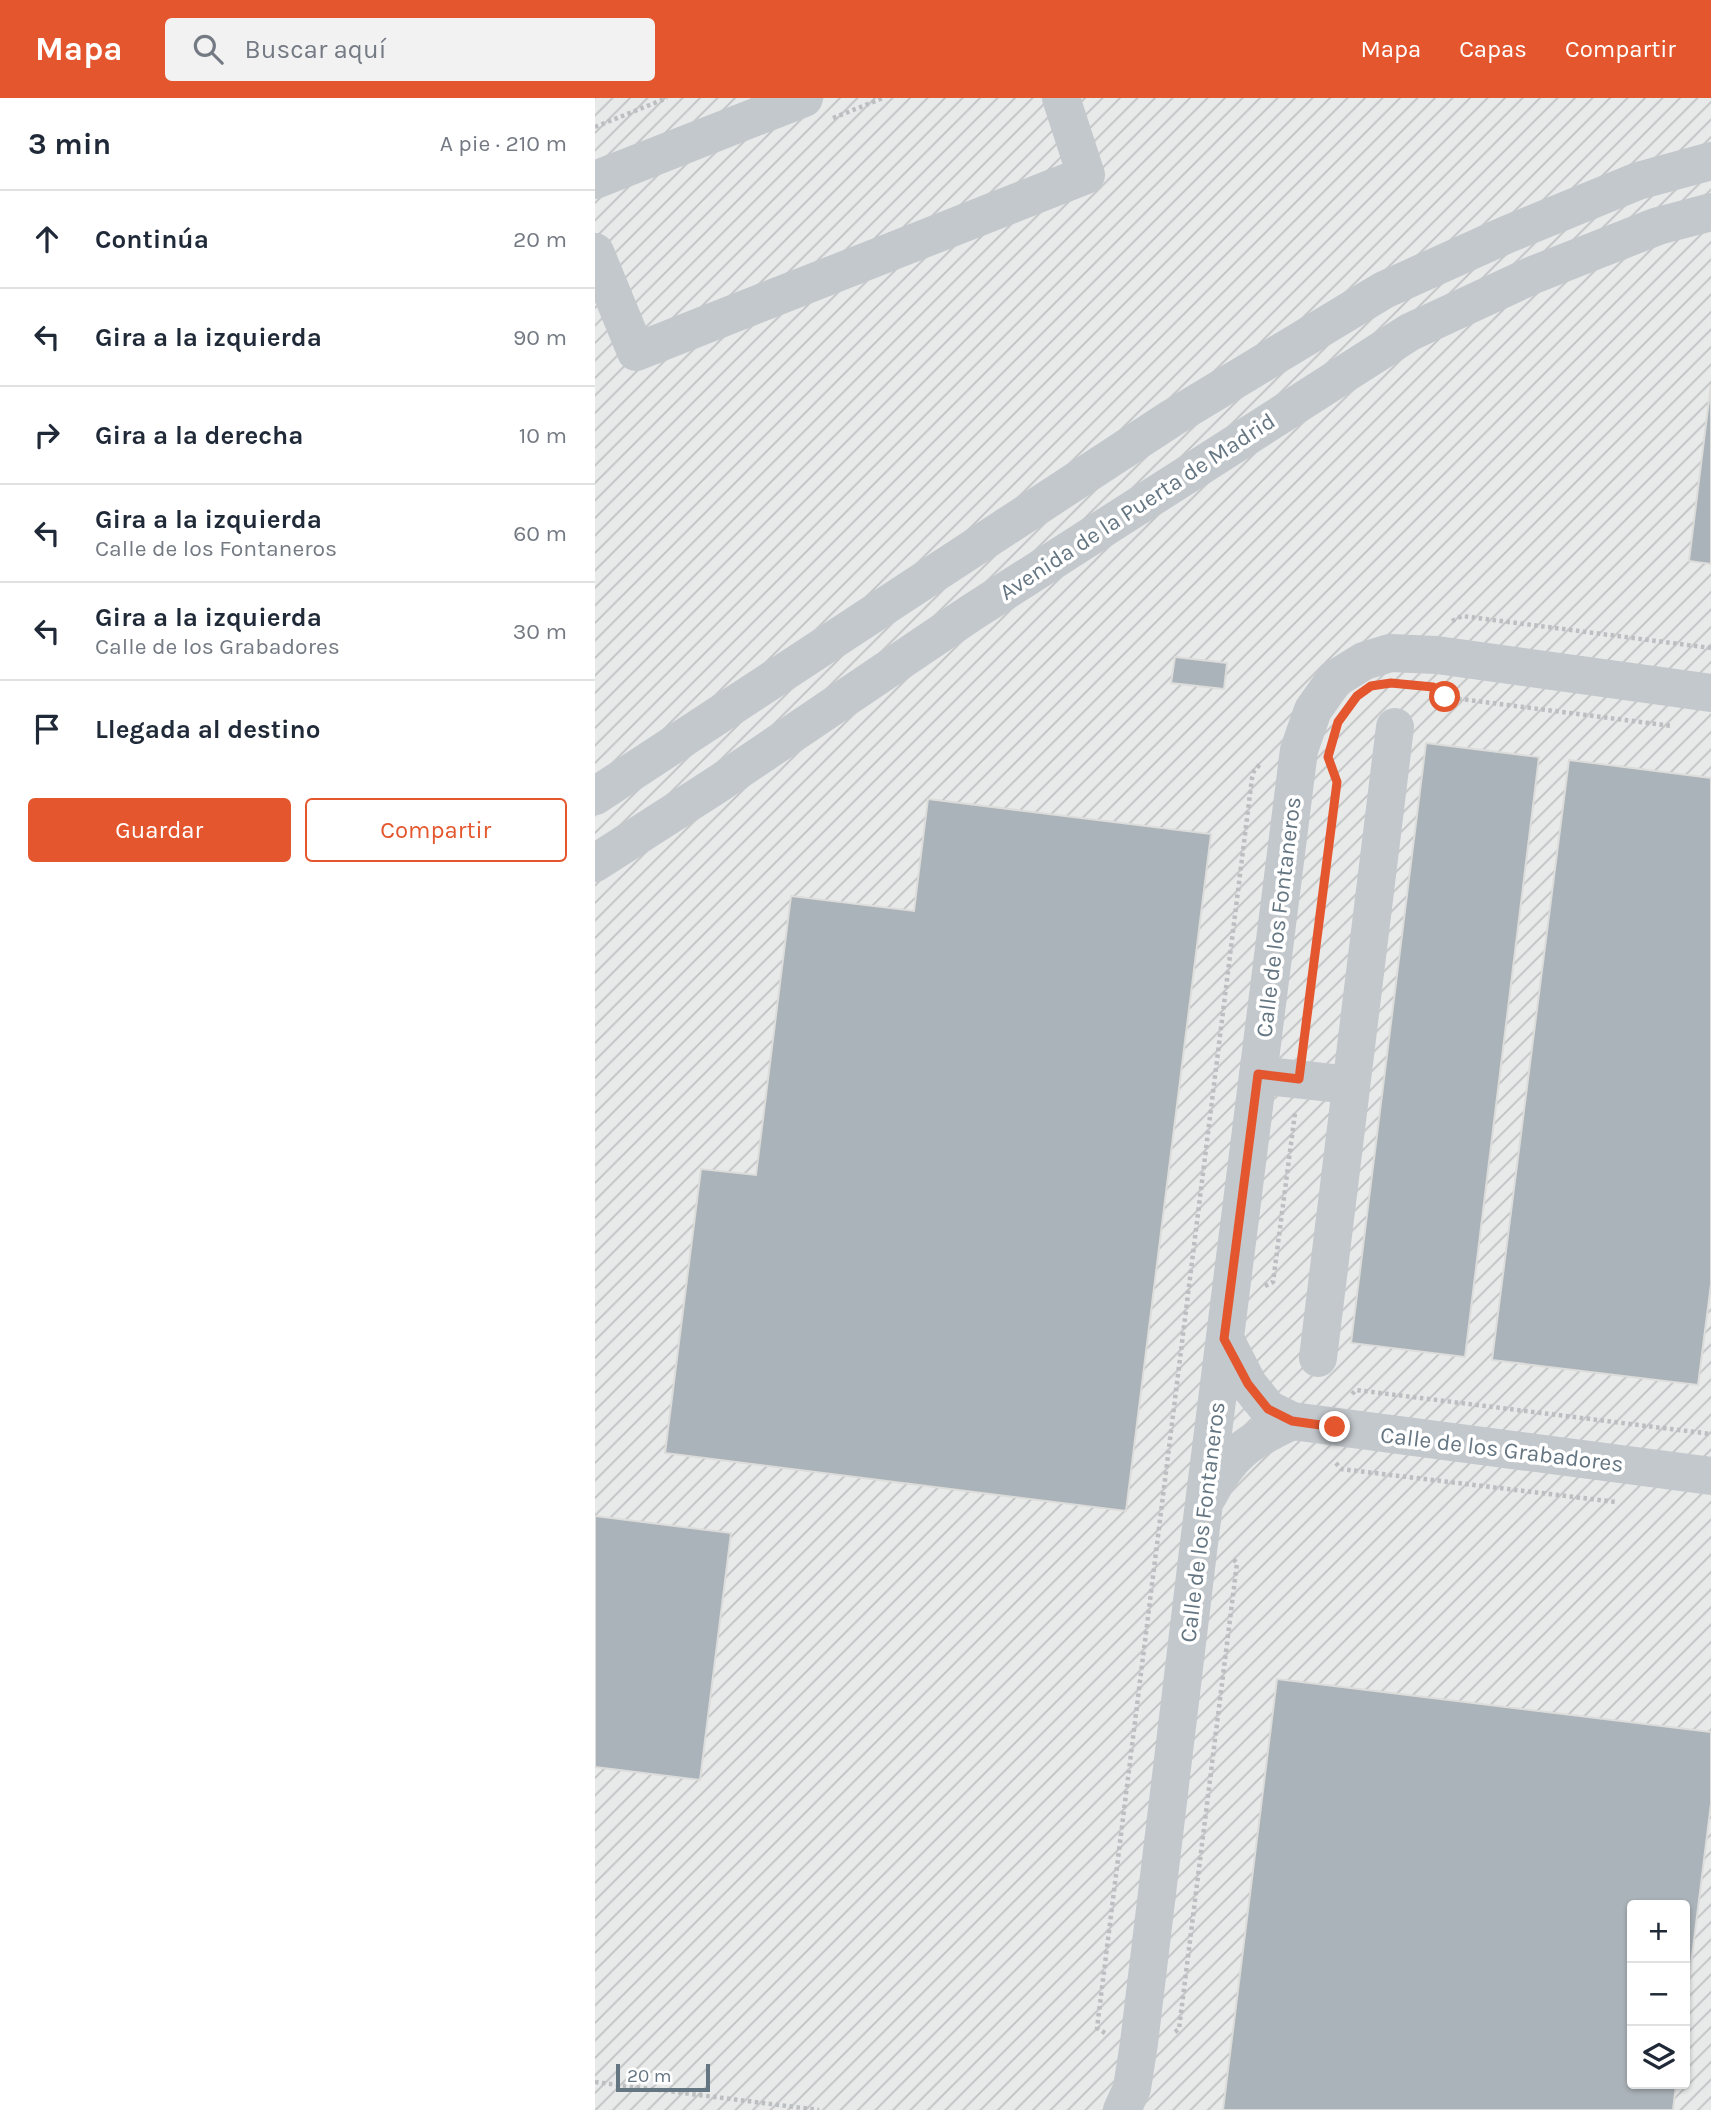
<!DOCTYPE html>
<html lang="es">
<head>
<meta charset="utf-8">
<style>
	:root { --surface:#fff; --page:#f2f2f3; --text:#1f2937; --muted:#747a83; --line:#e0e1e3; --accent:#e4572e }
	body { margin:0; font-family:Karla,sans-serif; background:var(--page); color:var(--text) }
	.controls { position:absolute; right:21px; bottom:21px; display:grid; overflow:hidden; border-radius:7px; box-shadow:0 2px 5px #0004 }
	.controls button { width:63px; height:63px; display:grid; place-items:center; padding:0; border:0; border-bottom:2px solid var(--line); background:var(--surface); color:var(--text); font:35px sans-serif }
	.scale { position:absolute; left:21px; bottom:18px; width:94px; box-sizing:border-box; padding-left:7px; border:4px solid #657683; border-top:0; font-size:19px; line-height:24px; white-space:nowrap; color:#657683; -webkit-text-stroke:5px #fff; paint-order:stroke }
	.stop { position:absolute; width:21px; height:21px; margin:-16px; border:5px solid #e4572e; border-radius:50%; background:#fff }
	.stop.end { background:#e4572e; border-color:#fff; box-shadow:0 2px 7px #0008 }
	.list { margin:0; padding:0; list-style:none }
	h2 { display:flex; justify-content:space-between; align-items:center; height:91px; margin:0; padding:0 28px; font-size:30px }
	h2 small { font-size:23px; font-weight:400; color:var(--muted) }
	.list li { display:grid; grid-template-columns:46px 1fr auto; gap:21px; align-items:center; box-sizing:border-box; height:98px; padding:0 28px; border-top:2px solid var(--line) }
	.list b { display:block; font-size:26px; white-space:nowrap }
	.list p { margin:0; font-size:23px; white-space:nowrap; color:var(--muted) }
	.list em { font-size:23px; font-style:normal; color:var(--muted) }
	.actions { display:flex; gap:14px; padding:21px 28px }
	.actions a { flex:1; padding:16px 0; border:2px solid var(--accent); border-radius:7px; text-align:center; font-size:24px; color:var(--accent) }
	.actions .main { background:var(--accent); color:#fff }
	.icon { flex:none; width:38px; height:38px; fill:none; stroke:currentColor; stroke-width:2; stroke-linecap:round; stroke-linejoin:round }
	.map { position:relative; flex:none; width:1116px; height:2012px; overflow:hidden }
	header { display:flex; align-items:center; gap:42px; box-sizing:border-box; height:98px; padding:0 35px; background:var(--accent); color:#fff }
	header strong { font-size:33px }
	nav { display:flex; gap:38px; margin-inline-start:auto; font-size:24px }
	.search { width:490px; height:63px; background:var(--page); display:flex; align-items:center; gap:18px; box-sizing:border-box; padding:0 24px; border-radius:7px; color:var(--muted); font-size:26px }
	main { display:flex }
	aside { flex:1; background:var(--surface) }
	.map>svg:first-child { display:block }
	.industrial { fill:url(#industrial-furrows); fill-rule:evenodd }
	.building { fill:#aab3b9; stroke:#dcdcda; stroke-width:2 }
	.lines { fill:none; stroke-linecap:round; stroke-linejoin:round }
	.path { stroke:#bbbfc2; stroke-width:4.5; stroke-dasharray:3.5 3.5; stroke-linecap:butt }
	.minor { stroke:#c3c8cc; stroke-width:38 }
	.route { stroke:#e4572e; stroke-width:9 }
	.labels { text-anchor:middle; stroke-width:7; stroke-linejoin:round; paint-order:stroke }
	.street-label { font-size:23px; fill:#657683; stroke:#fff }
</style>
</head>
<body>
<header>
<strong>Mapa</strong>
<div class="search"><svg class="icon" aria-label="search" viewBox="0 0 24 24"><circle cx="10" cy="10" r="6"/><path d="M15 15l6 6"/></svg>Buscar aquí</div>
<nav><a>Mapa</a><a>Capas</a><a>Compartir</a></nav>
</header>
<main>
<aside>
<h2>3 min<small>A pie · 210 m</small></h2>
<ul class="list">
<li><svg class="icon" aria-label="ahead" viewBox="0 0 24 24"><path d="M12 20V5M6 11l6-6 6 6"/></svg><div><b>Continúa</b></div><em>20 m</em></li>
<li><svg class="icon" aria-label="left" viewBox="0 0 24 24"><path d="M17 20v-9H6M10 6l-5 5 5 5"/></svg><div><b>Gira a la izquierda</b></div><em>90 m</em></li>
<li><svg class="icon" aria-label="right" viewBox="0 0 24 24"><path d="M7 20v-9h11M14 6l5 5-5 5"/></svg><div><b>Gira a la derecha</b></div><em>10 m</em></li>
<li><svg class="icon" aria-label="left" viewBox="0 0 24 24"><path d="M17 20v-9H6M10 6l-5 5 5 5"/></svg><div><b>Gira a la izquierda</b><p>Calle de los Fontaneros</p></div><em>60 m</em></li>
<li><svg class="icon" aria-label="left" viewBox="0 0 24 24"><path d="M17 20v-9H6M10 6l-5 5 5 5"/></svg><div><b>Gira a la izquierda</b><p>Calle de los Grabadores</p></div><em>30 m</em></li>
<li><svg class="icon" aria-label="arrive" viewBox="0 0 24 24"><path d="M6 21V4h12l-3 4 3 4H6"/></svg><div><b>Llegada al destino</b></div></li>
</ul>
<div class="actions"><a class="main">Guardar</a><a>Compartir</a></div>
</aside>
<div class="map">
<svg width="1116" height="2012" viewBox="0 0 1116 2012">
	<defs>
		<pattern id="industrial-furrows" width="10" height="10" patternUnits="userSpaceOnUse" patternTransform="scale(1.75)"><rect width="10" height="10" fill="#e8e9e9"/><path d="M-1 1l2-2M0 10L10 0M9 11l2-2" fill="none" stroke="#c0c1c2"/></pattern>
	</defs>
	<rect width="100%" height="100%" fill="#fafaf8"/>
	<!-- industrial -->
	<path class="industrial" d="M 0,0 L 1116,0 L 1116,2012 L 0,2012 ZM 1037,1807 L 1090,1807 L 1090,1986 L 1037,1986 Z"/>
	<!-- building -->
	<g class="building">
		<polygon points="1116,286 1116,466 1094,463"/>
		<polygon points="580,559 632,565 629,591 576,585"/>
		<polygon points="831,645 944,659 870,1259 756,1245"/>
		<polygon points="974,662 1116,680 1116,1186 1103,1287 897,1262"/>
		<polygon points="333,701 616,736 531,1413 70,1355 106,1071 161,1077 196,798 319,813"/>
		<polygon points="0,1418 136,1435 105,1682 0,1669"/>
		<polygon points="682,1581 1116,1634 1116,1705 1090,1915 1090,1807 1037,1807 1037,1986 1081,1986 1078,2012 628,2012"/>
	</g>
	<g class="lines">
		<!-- path -->
		<g class="path">
			<polyline points="238,20 288,0"/>
			<polyline points="0,29 72,0"/>
			<polyline points="857,523 867,518 1116,550"/>
			<polyline points="844,594 850,599 1077,628"/>
			<polyline points="708,947 742,684 738,671"/>
			<polyline points="670,1188 678,1184 700,1015"/>
			<polyline points="757,1296 761,1292 1116,1336"/>
			<polyline points="741,1365 746,1371 1021,1404"/>
			<polyline points="580,1934 584,1931 642,1465 637,1460"/>
			<polyline points="510,1935 502,1930 657,680 659,673 666,665"/>
			<polyline points="0,1984 224,2012"/>
		</g>
		<!-- minor -->
		<g class="minor">
			<polyline points="0,82 209,0"/>
			<polyline points="0,154 41,254 491,77 466,0"/>
			<polyline points="0,698 577,320 789,192 913,136 1043,83 1116,63"/>
			<polyline points="0,765 123,686 376,515 815,234 938,177 1063,128 1116,114"/>
			<polyline points="663,977 756,987"/>
			<polyline points="630,1241 653,1286 673,1311 697,1323 1116,1378"/>
			<polyline points="723,1260 800,629"/>
			<path d="M 613,1398 C 635,1355 654,1343 697,1323"/>
			<polyline points="527,2012 537,1990 544,1945 604,1445 704,652 718,612 740,581 769,563 795,555 842,557 1116,595"/>
		</g>
	</g>
	<g class="lines">
		<!-- route -->
		<polyline class="route" points="740,1329 697,1323 673,1311 653,1286 629,1241 663,976 704,981 742,684 733,659 743,624 762,598 776,588 796,585 838,589 850,599"/>
	</g>
	<g class="labels">
		<!-- street labels -->
		<g class="street-label">
			<text transform="translate(542 408) rotate(-33)" y="8">Avenida de la Puerta de Madrid</text>
			<text transform="translate(683 819) rotate(-83)" y="8">Calle de los Fontaneros</text>
			<text transform="translate(907 1351) rotate(7)" y="8">Calle de los Grabadores</text>
			<text transform="translate(607 1424) rotate(-83)" y="8">Calle de los Fontaneros</text>
		</g>
	</g>
</svg>
<div class="controls">
<button>+</button>
<button>−</button>
<button><svg class="icon" aria-label="layers" viewBox="0 0 24 24"><path d="M12 4l9 5-9 5-9-5zM3 14l9 5 9-5"/></svg></button>
</div>
<div class="scale">20 m</div>
<div class="stop" style="left:850px;top:599px"></div>
<div class="stop end" style="left:740px;top:1329px"></div>
</div>
</main>
</body>
</html>
